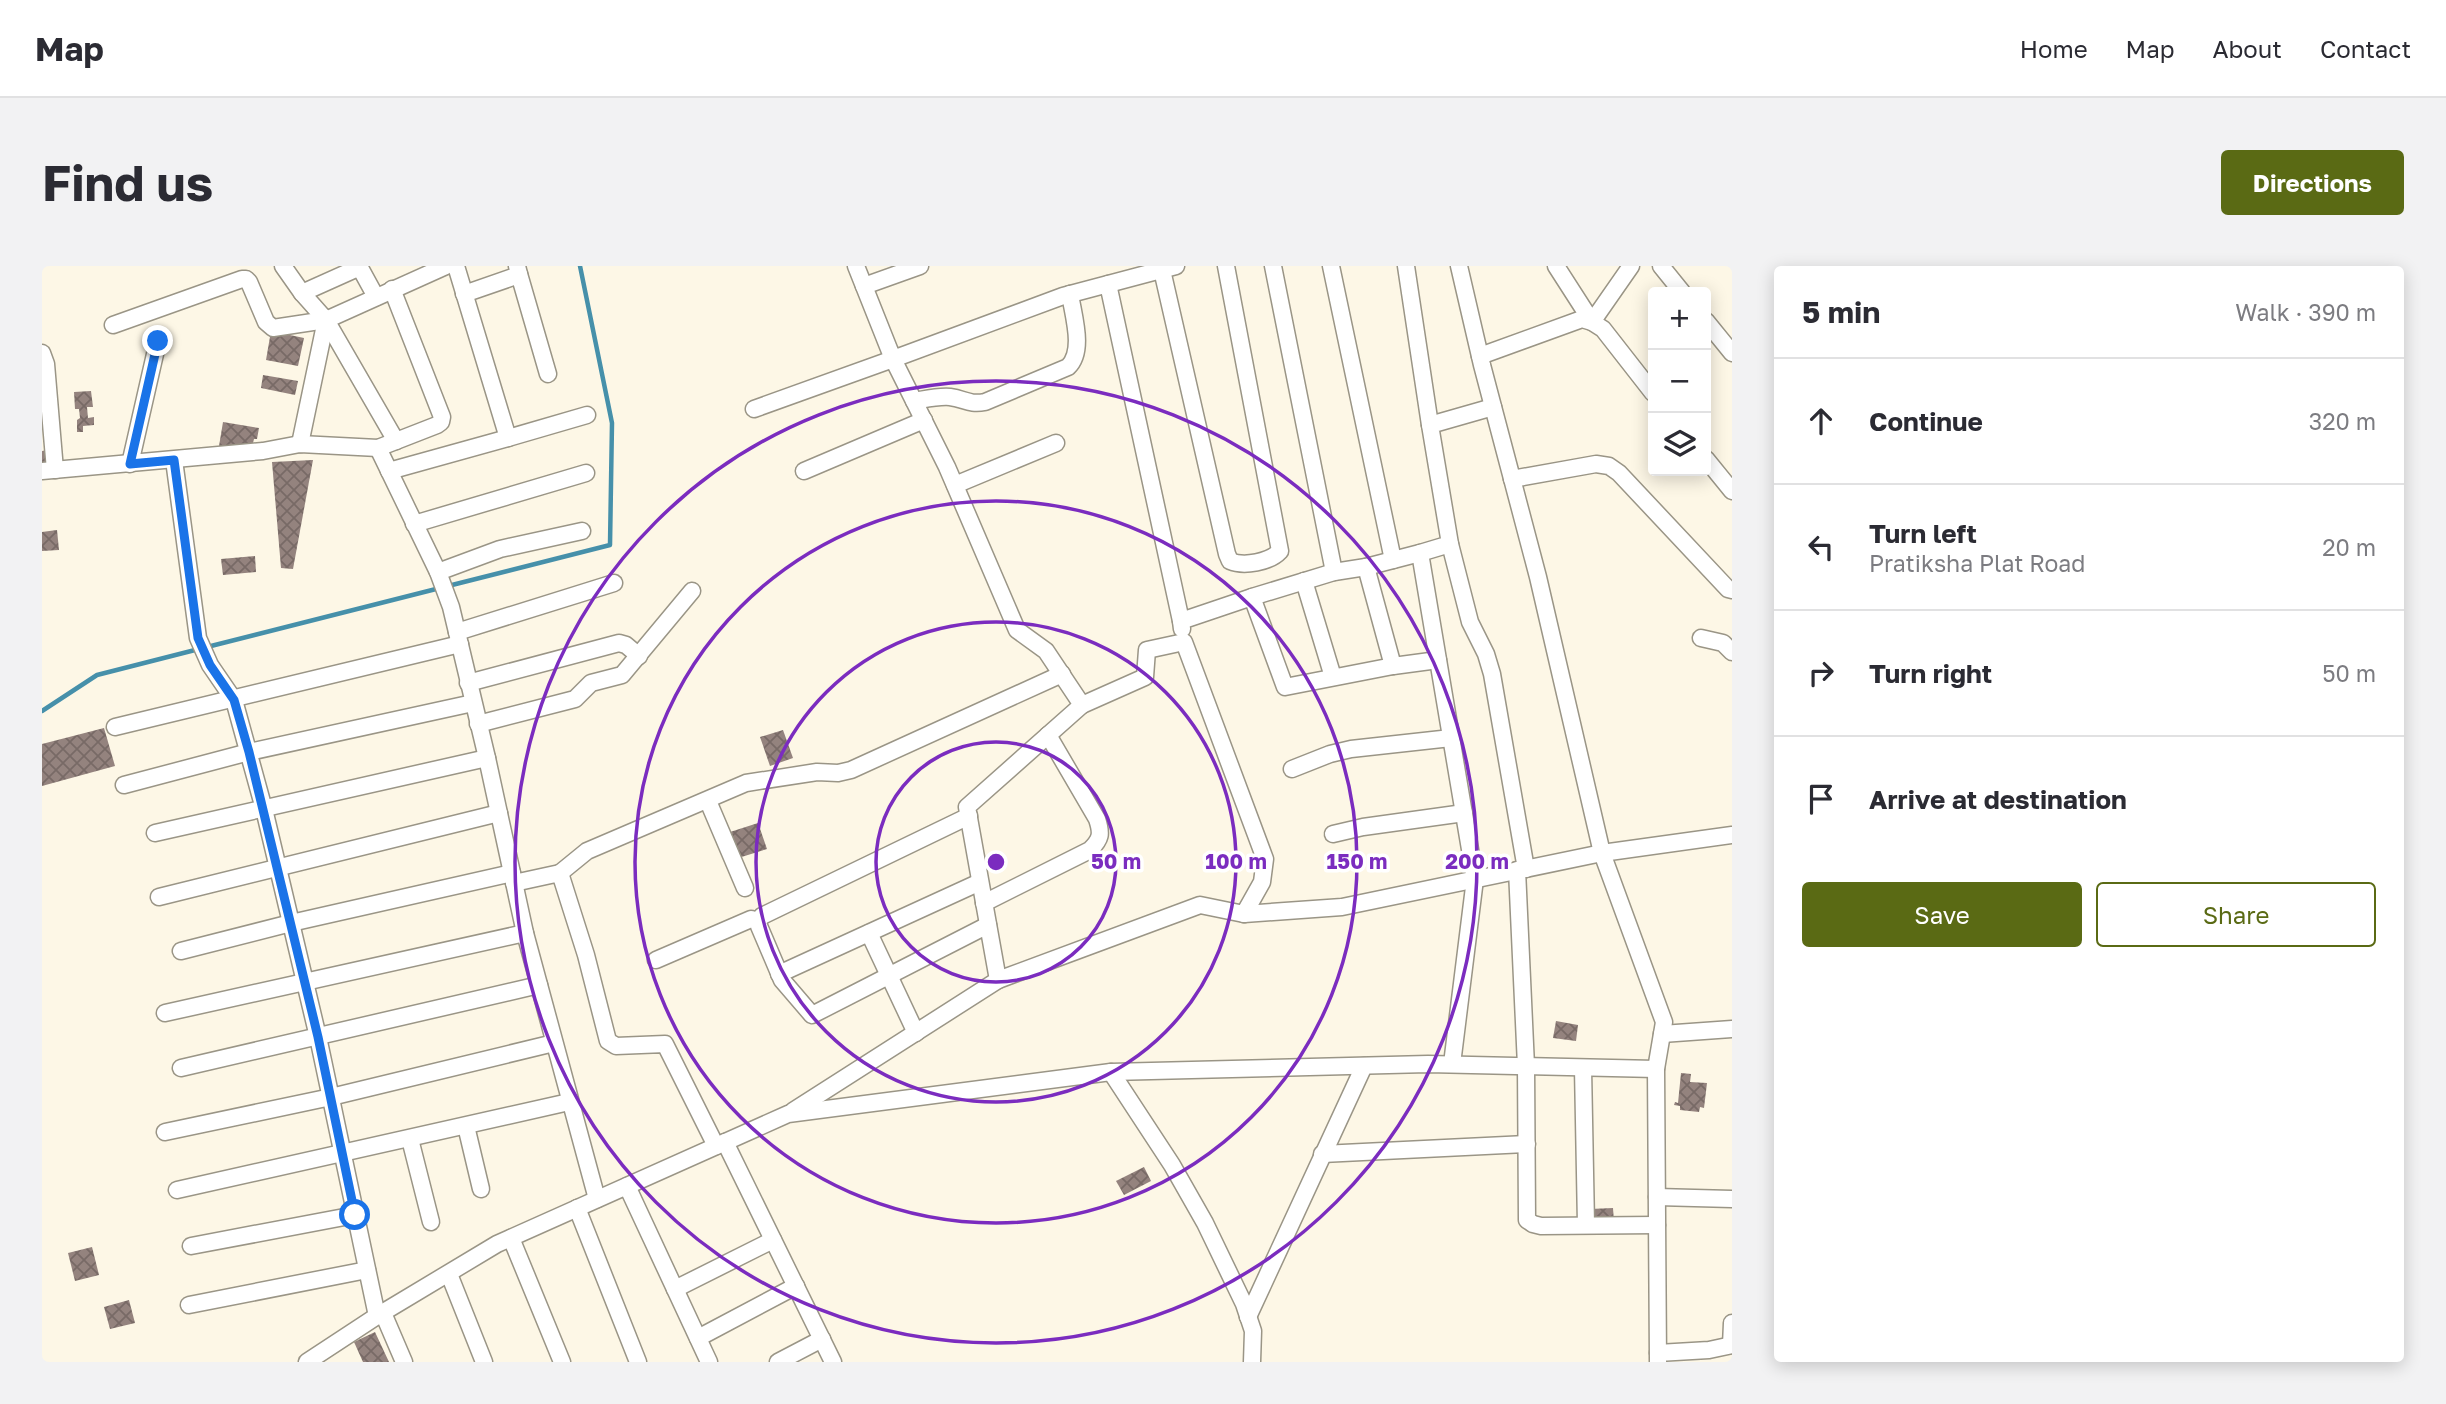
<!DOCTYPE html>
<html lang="en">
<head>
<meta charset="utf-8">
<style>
	:root { --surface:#fff; --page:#f2f2f3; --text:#2b2b33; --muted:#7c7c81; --line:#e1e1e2; --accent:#5a6a14 }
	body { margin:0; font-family:"Golos Text",sans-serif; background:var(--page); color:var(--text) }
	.controls { position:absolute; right:21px; top:21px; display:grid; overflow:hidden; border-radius:7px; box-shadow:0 4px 18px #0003 }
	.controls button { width:63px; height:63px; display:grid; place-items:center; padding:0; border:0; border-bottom:2px solid var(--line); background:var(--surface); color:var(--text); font:35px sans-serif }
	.stop { position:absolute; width:21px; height:21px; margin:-16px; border:5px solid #1a73e8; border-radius:50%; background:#fff }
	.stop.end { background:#1a73e8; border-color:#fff; box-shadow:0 2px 7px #0008 }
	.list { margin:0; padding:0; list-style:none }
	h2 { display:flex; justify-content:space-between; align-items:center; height:91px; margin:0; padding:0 28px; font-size:30px }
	h2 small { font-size:23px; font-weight:400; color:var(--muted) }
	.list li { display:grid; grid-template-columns:46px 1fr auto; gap:21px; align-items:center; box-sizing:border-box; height:126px; padding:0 28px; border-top:2px solid var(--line) }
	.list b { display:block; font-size:26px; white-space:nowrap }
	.list p { margin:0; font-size:23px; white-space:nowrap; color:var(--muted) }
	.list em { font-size:23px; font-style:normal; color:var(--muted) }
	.actions { display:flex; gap:14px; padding:21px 28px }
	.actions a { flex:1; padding:16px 0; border:2px solid var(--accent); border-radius:7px; text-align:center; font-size:24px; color:var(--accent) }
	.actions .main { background:var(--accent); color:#fff }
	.icon { flex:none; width:38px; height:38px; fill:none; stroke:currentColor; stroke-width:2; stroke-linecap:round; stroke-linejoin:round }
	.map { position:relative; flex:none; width:1690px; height:1096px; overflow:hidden; border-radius:7px }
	header { display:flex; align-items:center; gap:42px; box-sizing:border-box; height:98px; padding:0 35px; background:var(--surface); border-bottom:2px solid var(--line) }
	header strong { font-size:33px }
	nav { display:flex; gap:38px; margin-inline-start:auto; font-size:24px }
	.intro { display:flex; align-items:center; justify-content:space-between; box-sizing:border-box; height:168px; padding:0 42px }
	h1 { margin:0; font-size:49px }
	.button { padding:18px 32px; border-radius:7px; background:var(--accent); color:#fff; font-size:24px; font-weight:700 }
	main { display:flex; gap:42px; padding:0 42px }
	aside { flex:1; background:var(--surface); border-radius:7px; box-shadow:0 4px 18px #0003 }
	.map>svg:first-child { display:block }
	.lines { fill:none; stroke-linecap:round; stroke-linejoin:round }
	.stream { stroke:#4690aa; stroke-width:4.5 }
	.building { fill:url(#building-cross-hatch) }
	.minor-casing { stroke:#9a9586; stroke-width:19 }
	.minor { stroke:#fff; stroke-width:16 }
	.route { stroke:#1a73e8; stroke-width:9 }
	.ring { fill:none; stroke:#7b2cbf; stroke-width:3.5 }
	.centre { fill:#7b2cbf; stroke:#fff; stroke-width:3.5 }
	.ring-label { font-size:21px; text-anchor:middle; font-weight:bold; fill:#7b2cbf; stroke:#fff; stroke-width:7; stroke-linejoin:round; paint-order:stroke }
</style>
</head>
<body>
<header>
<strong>Map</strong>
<nav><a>Home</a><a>Map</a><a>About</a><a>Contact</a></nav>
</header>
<div class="intro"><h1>Find us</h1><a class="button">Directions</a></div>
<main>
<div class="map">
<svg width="1690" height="1096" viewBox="0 0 1690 1096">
	<defs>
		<pattern id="building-cross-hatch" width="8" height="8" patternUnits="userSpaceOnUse" patternTransform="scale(1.75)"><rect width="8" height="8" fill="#94837e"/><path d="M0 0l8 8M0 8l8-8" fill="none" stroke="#786a66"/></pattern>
	</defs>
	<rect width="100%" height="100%" fill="#fdf7e6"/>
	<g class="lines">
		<!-- stream -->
		<g class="stream">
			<polyline points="406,320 568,279 570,157 538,0"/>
			<polyline points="165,381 398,322"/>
			<polyline points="0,445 55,409 157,383"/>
		</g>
	</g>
	<!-- building -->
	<g class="building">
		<polygon points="229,65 262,72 256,100 224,94"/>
		<polygon points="221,109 256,115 253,129 219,122"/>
		<polygon points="49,125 51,141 45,141 46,152 52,151 52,159 41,160 41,166 35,166 35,154 38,152 37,143 33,143 32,126"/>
		<polygon points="181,156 217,162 215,173 212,173 210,181 202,184 177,180"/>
		<polygon points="6,184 8,204 0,205 0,185"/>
		<polygon points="271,194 251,303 239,302 230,196"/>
		<polygon points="15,264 17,284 0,285 0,266"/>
		<polygon points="213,290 214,306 181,309 179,293"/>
		<polygon points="62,462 73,500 0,520 0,478"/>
		<polygon points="741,464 751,492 728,500 718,471"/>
		<polygon points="716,557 725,583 693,593 685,567"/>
		<polygon points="1514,755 1536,759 1534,775 1511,772"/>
		<polygon points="1639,807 1649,808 1648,816 1665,817 1662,842 1658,841 1657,846 1638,844 1638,840 1632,839 1633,836 1636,837"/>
		<polygon points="1102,901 1109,915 1082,929 1074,915"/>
		<polygon points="1571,942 1572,956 1549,957 1548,943"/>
		<polygon points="50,981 57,1009 33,1015 26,987"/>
		<polygon points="87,1034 93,1057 68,1063 62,1041"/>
		<polygon points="333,1066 347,1096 321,1096 312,1076"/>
	</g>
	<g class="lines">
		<defs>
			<g id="minor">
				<polyline points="241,0 260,27 284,54 258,178"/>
				<polyline points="317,0 334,31"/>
				<polyline points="814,0 851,93 1021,30 1134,0"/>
				<polyline points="1231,0 1292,306"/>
				<polyline points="1289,0 1351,294"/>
				<polyline points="1364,0 1388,159"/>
				<polyline points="1417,0 1440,99 1496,311 1560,587 1622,756 1614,803 1616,1096"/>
				<polyline points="1514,0 1550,56 1589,0"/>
				<polyline points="1619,0 1640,26"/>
				<path d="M 1120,4 L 1185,288 L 1188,295 C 1202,301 1228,296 1238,285 L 1184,0"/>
				<polyline points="477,8 506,108"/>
				<polyline points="1066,18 1139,355"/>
				<polyline points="822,20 878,0"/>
				<polyline points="260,27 318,1"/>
				<polyline points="422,28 474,10 477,8 475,0"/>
				<polyline points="284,54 354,175"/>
				<polyline points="1664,55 1690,87"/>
				<polyline points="71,59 200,13 204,13 207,16 224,56 231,62 284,54 404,0"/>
				<polyline points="0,87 4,98 13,204"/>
				<polyline points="1438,90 1540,53 1550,56 1561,63 1611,127"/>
				<path d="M 872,135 C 884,133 896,130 908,131 C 923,133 927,139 943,136 L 1026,101 C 1043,85 1031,49 1028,28"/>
				<polyline points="712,143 851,93 905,201 975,364 1004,385 1040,439 925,541 956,714 751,845"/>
				<polyline points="466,172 545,149"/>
				<polyline points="336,182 396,306 409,341 445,492 483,667 555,933"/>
				<polyline points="1664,193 1690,225"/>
				<polyline points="132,194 156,372 168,399 192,434 222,543 276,771 335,1050"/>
				<polyline points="88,198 116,75"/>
				<polyline points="0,205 221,185 258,178 336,182 395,159 399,156 400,151 350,23"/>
				<polyline points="347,205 466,172 414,0"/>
				<polyline points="762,205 882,154"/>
				<polyline points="1470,213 1554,198 1567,200 1577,207 1686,323 1690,324"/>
				<polyline points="913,219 1014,177"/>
				<polyline points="372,258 544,207"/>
				<polyline points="1408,278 1428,356 1444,388 1450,408 1484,603"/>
				<polyline points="1378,287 1324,301 1351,400 1396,394"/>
				<polyline points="396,306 458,283 540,265"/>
				<polyline points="1262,315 1291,411"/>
				<polyline points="1210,331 1292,306 1324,301"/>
				<polyline points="1140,363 1139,355 1210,331 1243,421 1351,400"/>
				<polyline points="415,366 572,317"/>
				<polyline points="1659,372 1681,377 1690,386"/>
				<polyline points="426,417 577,377 584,379 597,390"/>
				<polyline points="1040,439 1103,411 1105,384 1142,376 1223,593 1220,616 1202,648"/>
				<polyline points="436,458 533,433 549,417 580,409 650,325"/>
				<polyline points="73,461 418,378"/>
				<polyline points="1250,503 1288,488 1309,483 1409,472"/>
				<polyline points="82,519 207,486 431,437"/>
				<polyline points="666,535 703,622"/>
				<polyline points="927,550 720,650 716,655 717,660 740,714 770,749 946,659"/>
				<polyline points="113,567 445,492"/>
				<polyline points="1291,568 1321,561 1422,547"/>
				<polyline points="1475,604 1484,800 1485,954 1491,958 1499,960 1615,959"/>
				<polyline points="518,607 545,585 704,517 775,506 796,507 809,504 1020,408"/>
				<polyline points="472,617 518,607 544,689 566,775 574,780 623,778 674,880"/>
				<polyline points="117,631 457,547"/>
				<path d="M 942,637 L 1048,584 C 1059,573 1060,568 1055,553 L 1006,469"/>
				<polyline points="827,667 874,767"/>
				<polyline points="139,685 249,657 470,607"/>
				<polyline points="614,694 709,653 716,655"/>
				<polyline points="737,708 938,616"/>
				<polyline points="956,714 1158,639 1202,648 1300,641 1560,587 1690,569"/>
				<polyline points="123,747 483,667"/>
				<polyline points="1620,768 1690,763"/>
				<polyline points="1410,798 1433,613 1378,287 1408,278 1388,159 1451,141"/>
				<polyline points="139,802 497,719"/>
				<polyline points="1541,802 1544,959"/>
				<polyline points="1069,806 1130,899 1163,957 1202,1038 1211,1065 1210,1096"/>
				<polyline points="424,860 439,923"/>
				<polyline points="123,866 289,831 512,777"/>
				<polyline points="368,873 389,956"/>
				<polyline points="683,876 791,1096"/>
				<polyline points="1280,888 1485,878"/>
				<polyline points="585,920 667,1096"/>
				<polyline points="135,924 527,836"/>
				<polyline points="1615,931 1690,933"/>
				<polyline points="535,942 596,1096"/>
				<polyline points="469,972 520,1096"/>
				<polyline points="149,980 313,949"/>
				<polyline points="407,1008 442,1096"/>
				<polyline points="633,1023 731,974"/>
				<polyline points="147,1039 325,1004"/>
				<polyline points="341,1047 362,1096"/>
				<polyline points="1206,1051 1322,800"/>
				<polyline points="656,1072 754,1020"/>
				<polyline points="1689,1079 1690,1057"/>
				<polyline points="1616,1087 1667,1084 1690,1079"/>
				<polyline points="265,1096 335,1050 455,978 746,848 1069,806 1386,798 1614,803"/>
				<polyline points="736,1096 780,1073"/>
			</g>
		</defs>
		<!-- minor casing -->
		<use href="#minor" class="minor-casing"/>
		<!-- minor -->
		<use href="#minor" class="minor"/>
	</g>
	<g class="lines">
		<!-- route -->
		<polyline class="route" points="116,75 88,198 132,194 156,372 168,399 192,434 207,486 276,771 313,949"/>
	</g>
	<!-- distance rings -->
	<g class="ring">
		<circle cx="954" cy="596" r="120"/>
		<circle cx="954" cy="596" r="240"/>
		<circle cx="954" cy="596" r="361"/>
		<circle cx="954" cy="596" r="481"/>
	</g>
	<circle cx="954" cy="596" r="10" class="centre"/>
	<g class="ring-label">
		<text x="1074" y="603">50 m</text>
		<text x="1194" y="603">100 m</text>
		<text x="1315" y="603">150 m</text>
		<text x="1435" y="603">200 m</text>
	</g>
</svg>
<div class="controls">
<button>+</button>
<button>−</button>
<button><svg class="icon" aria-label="layers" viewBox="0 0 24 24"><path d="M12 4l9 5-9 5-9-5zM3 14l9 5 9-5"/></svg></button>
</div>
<div class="stop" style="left:313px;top:949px"></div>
<div class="stop end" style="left:116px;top:75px"></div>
</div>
<aside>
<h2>5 min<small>Walk · 390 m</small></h2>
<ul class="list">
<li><svg class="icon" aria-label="ahead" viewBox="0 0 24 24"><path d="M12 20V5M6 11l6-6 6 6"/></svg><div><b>Continue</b></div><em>320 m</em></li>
<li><svg class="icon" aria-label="left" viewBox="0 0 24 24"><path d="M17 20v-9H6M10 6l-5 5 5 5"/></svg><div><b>Turn left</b><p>Pratiksha Plat Road</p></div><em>20 m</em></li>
<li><svg class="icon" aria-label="right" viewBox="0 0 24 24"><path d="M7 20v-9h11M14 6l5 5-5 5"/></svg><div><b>Turn right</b></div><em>50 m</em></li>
<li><svg class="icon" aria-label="arrive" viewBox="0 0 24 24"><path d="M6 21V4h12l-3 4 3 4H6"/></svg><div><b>Arrive at destination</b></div></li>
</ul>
<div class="actions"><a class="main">Save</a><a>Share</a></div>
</aside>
</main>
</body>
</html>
